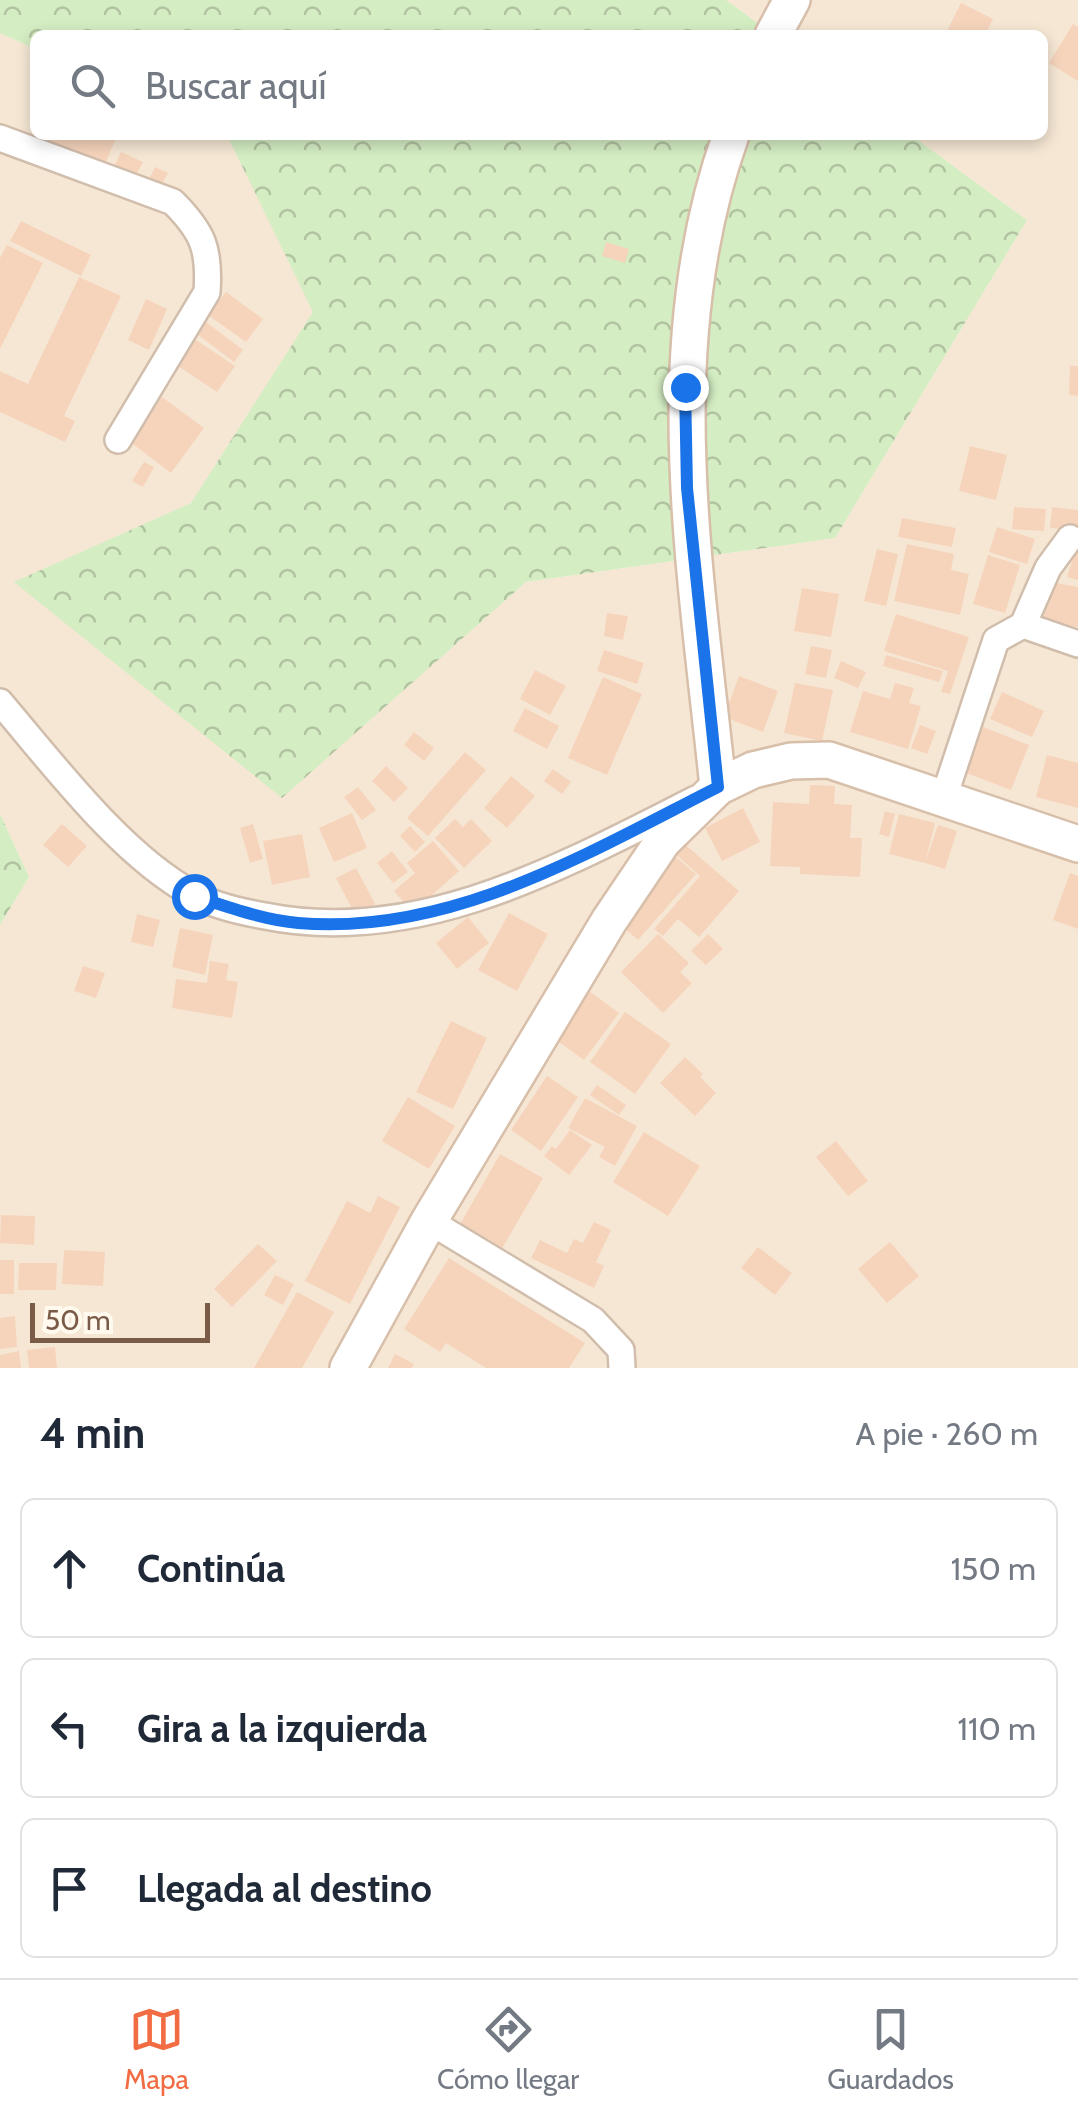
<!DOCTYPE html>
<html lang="es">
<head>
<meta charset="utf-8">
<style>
	:root { --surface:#fff; --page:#f6f6f7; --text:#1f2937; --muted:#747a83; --line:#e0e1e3; --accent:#f16c43 }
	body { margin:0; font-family:Cabin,sans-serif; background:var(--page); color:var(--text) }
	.scale { position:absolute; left:30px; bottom:25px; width:180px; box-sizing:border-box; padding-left:10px; border:5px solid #7a5b48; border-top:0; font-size:28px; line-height:35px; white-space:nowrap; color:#7a5b48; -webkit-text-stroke:8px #fff9ee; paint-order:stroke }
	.stop { position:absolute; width:30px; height:30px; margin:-22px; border:8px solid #1a73e8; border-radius:50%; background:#fff }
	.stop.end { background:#1a73e8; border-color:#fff; box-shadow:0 2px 10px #0008 }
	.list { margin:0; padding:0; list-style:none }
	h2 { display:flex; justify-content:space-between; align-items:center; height:130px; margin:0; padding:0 40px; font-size:42px }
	h2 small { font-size:32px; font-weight:400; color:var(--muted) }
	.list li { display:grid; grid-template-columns:65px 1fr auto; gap:30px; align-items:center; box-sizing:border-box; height:140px; margin:0 20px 20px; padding:0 20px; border:2px solid var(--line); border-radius:15px }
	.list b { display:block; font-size:38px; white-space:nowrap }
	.list em { font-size:32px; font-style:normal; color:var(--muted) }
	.icon { flex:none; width:55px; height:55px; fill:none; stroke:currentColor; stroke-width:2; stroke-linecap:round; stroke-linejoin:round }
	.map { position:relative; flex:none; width:1078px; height:1368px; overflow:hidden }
	.search { position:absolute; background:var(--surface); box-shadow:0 5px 15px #0003; left:30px; right:30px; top:30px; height:110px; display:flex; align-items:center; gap:25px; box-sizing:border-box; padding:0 35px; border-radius:15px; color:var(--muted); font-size:38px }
	.sheet { height:610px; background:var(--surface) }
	nav { display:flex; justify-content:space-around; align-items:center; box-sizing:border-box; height:140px; border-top:2px solid var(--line); background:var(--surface); font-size:28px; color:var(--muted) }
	nav a { display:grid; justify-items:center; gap:5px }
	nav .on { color:var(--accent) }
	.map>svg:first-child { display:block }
	.residential { fill:#f6e7d4 }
	.forest { fill:url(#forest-crowns) }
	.building { fill:#f6d4bc }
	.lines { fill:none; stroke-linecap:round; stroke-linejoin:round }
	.street-casing { stroke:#d1bdab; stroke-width:30 }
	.secondary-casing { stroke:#d7bfaa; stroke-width:40 }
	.street { stroke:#fff; stroke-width:25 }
	.secondary { stroke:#fff; stroke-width:35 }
	.route { stroke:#1a73e8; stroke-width:12 }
</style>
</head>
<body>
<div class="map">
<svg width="1078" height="1368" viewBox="0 0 1078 1368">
	<defs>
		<pattern id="forest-crowns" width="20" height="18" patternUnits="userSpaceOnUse" patternTransform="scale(2.5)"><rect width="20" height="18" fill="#d4edc3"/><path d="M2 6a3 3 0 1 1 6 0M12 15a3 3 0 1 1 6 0" fill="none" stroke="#b1c3a0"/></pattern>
	</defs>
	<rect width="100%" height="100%" fill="#fef5e6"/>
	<!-- residential -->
	<polygon class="residential" points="726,0 1078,0 1078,1368 0,1368 0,925 29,877 0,814 0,33 35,49 35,135 230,136 314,312 191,503 15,582 282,797 526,582 835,538 1027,220 911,135 1043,135 1043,35 774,35"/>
	<!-- forest -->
	<g class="forest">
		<polygon points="0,0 726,0 774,35 35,35 35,49 0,33"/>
		<polygon points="227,135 911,135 1027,220 835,538 526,582 282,798 14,582 191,503 313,312"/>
		<polygon points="0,814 29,877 0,925"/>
	</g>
	<!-- building -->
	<g class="building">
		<polygon points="961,3 993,19 985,35 945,35"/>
		<polygon points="1073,24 1078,27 1078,81 1049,63"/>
		<polygon points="51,135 108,135 116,138 103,169 46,146"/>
		<polygon points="121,152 143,162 132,183 111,173"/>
		<polygon points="155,167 168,173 159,190 147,183"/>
		<polygon points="21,221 91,255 81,276 10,241"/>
		<polygon points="606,242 629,249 625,263 602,256"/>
		<polygon points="7,245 43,263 0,349 0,258"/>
		<polygon points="79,277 121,296 64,416 75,421 65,442 0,412 0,371 28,384"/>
		<polygon points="226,292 263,319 246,342 208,315"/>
		<polygon points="146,299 167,309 149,350 128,340"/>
		<polygon points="206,322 243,350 234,362 197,334"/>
		<polygon points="193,338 235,366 217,392 175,364"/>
		<polygon points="1070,366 1078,366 1078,396 1069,395"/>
		<polygon points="162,397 204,428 171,473 129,441"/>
		<polygon points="970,446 1007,455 996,500 959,491"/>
		<polygon points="144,462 154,467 143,487 132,481"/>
		<polygon points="1014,507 1046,509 1044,531 1012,529"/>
		<polygon points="1052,507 1078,510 1078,531 1050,528"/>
		<polygon points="902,518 956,528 952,547 898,537"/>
		<polygon points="997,527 1035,539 1027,564 989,552"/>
		<polygon points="1078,543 1078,580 1067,577"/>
		<polygon points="907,544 954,554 951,570 969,574 960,615 894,601"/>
		<polygon points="877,549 898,554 886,606 864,601"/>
		<polygon points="988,555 1020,565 1005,613 973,604"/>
		<polygon points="1051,582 1078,587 1078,627 1043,621"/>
		<polygon points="802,588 839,594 831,637 794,631"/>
		<polygon points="607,613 628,616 623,640 604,636"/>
		<polygon points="896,614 969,637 950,694 941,692 948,671 884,651"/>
		<polygon points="811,646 832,650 826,678 805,674"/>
		<polygon points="604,650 644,663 637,684 597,671"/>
		<polygon points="886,655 943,671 939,682 883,666"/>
		<polygon points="841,661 866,672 858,688 834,678"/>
		<polygon points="535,670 566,686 550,715 520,699"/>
		<polygon points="739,676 778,691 763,732 724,717"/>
		<polygon points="603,677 642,694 607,775 568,758"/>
		<polygon points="795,683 833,690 822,741 784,733"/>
		<polygon points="895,683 914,688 909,703 921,706 908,749 850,732 863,691 890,699"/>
		<polygon points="1002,692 1044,711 1032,737 990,719"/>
		<polygon points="525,708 559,726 547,749 513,731"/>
		<polygon points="973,723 1029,745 1011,790 956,769"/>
		<polygon points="920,725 936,731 927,754 911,748"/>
		<polygon points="414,732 434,748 424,761 404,745"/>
		<polygon points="465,752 486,770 428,836 407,818"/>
		<polygon points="1047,755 1078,763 1078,808 1036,797"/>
		<polygon points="386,766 408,788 394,802 372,781"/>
		<polygon points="553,769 571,782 562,794 544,781"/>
		<polygon points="511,776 535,796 507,828 484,808"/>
		<polygon points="810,785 835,786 834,804 852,805 850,838 862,838 860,877 800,874 800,867 770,866 773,802 809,804"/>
		<polygon points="358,787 376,810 362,820 344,797"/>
		<polygon points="743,808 760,842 722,861 705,828"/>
		<polygon points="885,811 895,814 889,837 879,834"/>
		<polygon points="352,813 367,848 334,862 319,828"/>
		<polygon points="899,814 935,823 925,863 889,854"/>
		<polygon points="455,819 463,827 471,819 492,841 464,868 435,838"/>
		<polygon points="62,824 87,846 68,867 43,845"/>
		<polygon points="253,824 263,859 250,863 240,828"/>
		<polygon points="938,825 957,831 945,869 925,863"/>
		<polygon points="410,826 425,842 415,852 400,836"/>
		<polygon points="302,834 310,877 272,885 263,841"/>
		<polygon points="674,835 739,891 699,937 678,919 663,936 654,929 700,876 665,845"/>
		<polygon points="433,841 459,871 413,912 394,891 415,873 407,863"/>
		<polygon points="392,851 408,872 393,883 377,863"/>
		<polygon points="670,852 696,874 638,940 613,918"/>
		<polygon points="356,868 375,904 355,914 336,878"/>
		<polygon points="1070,873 1078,876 1078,929 1053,920"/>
		<polygon points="509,913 548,934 517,991 478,970"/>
		<polygon points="137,914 160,920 153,947 131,942"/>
		<polygon points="468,917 489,943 457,969 436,943"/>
		<polygon points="180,928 213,935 205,975 172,967"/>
		<polygon points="658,934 689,963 680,972 692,983 663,1013 621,972"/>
		<polygon points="708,934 723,949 706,965 691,951"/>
		<polygon points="210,961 229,964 226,980 238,982 232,1018 172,1008 176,979 207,983"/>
		<polygon points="83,966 105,973 96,998 74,991"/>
		<polygon points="582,986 619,1013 584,1060 548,1034"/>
		<polygon points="625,1012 671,1044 635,1094 590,1062"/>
		<polygon points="451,1021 487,1038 453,1109 416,1092"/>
		<polygon points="685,1057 703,1074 700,1077 716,1093 695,1116 660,1083"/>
		<polygon points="547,1076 578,1097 541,1151 511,1130"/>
		<polygon points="597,1085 626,1105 619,1115 590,1095"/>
		<polygon points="408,1097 455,1126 429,1169 382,1141"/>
		<polygon points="585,1098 637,1126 615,1166 599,1157 605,1147 568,1128"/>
		<polygon points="570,1130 592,1145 569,1175 544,1156 552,1146 556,1149"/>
		<polygon points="644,1132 700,1166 668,1216 613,1182"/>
		<polygon points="836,1141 868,1181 848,1196 816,1157"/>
		<polygon points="500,1154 543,1178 500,1252 458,1228"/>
		<polygon points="378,1196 400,1207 350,1304 305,1281 347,1201 370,1213"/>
		<polygon points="1,1215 35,1216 34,1245 0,1243"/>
		<polygon points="594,1222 611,1230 596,1262 604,1266 594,1288 531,1258 540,1240 567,1253 574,1239 583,1243"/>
		<polygon points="890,1242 919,1276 887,1303 858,1269"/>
		<polygon points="258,1244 277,1261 232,1307 214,1289"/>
		<polygon points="758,1247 792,1273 775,1295 741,1268"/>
		<polygon points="64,1250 105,1252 103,1286 62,1284"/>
		<polygon points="449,1258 585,1343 569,1368 486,1368 446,1343 440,1352 404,1329"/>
		<rect x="0" y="1260" width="14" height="34"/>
		<polygon points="19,1263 57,1263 56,1290 18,1290"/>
		<polygon points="275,1275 294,1284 283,1305 264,1295"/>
		<polygon points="297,1292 334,1312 302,1368 254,1368"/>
		<polygon points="15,1316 17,1347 0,1349 0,1318"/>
		<polygon points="55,1347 57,1368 29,1368 27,1350"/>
		<polygon points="19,1351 21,1368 0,1368 0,1355"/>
		<polygon points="395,1354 414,1364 412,1368 388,1368"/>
	</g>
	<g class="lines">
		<defs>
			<g id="street">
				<path d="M 0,138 L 173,202 C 203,232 210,249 207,292 L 118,440"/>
				<polyline points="1023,625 1048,568 1070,538"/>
				<path d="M 0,702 C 53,764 121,855 193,894 C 214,906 242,912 265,916 C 419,947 563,866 696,799"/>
				<polyline points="944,797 996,640 1023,625 1078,644"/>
				<polyline points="429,1221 593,1320 621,1350 622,1368"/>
			</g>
			<g id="secondary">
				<polyline points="773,35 792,0"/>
				<path d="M 718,787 C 696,571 655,345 731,135"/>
				<polyline points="348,1368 429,1221 609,921 663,841 718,787 753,770 791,761 829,760 1078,844"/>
			</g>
		</defs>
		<!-- street casing -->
		<use href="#street" class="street-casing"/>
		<!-- secondary casing -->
		<use href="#secondary" class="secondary-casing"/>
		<!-- street -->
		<use href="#street" class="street"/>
		<!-- secondary -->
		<use href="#secondary" class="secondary"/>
	</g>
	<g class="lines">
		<!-- route -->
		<path class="route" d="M 194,896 C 228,907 263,920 298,923 C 450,936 588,853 718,787 L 687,488 L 685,387"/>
	</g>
</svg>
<div class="scale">50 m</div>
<div class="stop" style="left:194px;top:896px"></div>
<div class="stop end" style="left:685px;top:387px"></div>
<div class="search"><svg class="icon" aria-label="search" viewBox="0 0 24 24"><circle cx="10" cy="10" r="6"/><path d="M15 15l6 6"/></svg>Buscar aquí</div>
</div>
<section class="sheet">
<h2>4 min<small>A pie · 260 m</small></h2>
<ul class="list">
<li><svg class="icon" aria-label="ahead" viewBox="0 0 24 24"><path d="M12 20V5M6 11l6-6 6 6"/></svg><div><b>Continúa</b></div><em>150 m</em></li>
<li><svg class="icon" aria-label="left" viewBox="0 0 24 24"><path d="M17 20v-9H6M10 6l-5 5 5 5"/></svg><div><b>Gira a la izquierda</b></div><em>110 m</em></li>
<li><svg class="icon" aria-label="arrive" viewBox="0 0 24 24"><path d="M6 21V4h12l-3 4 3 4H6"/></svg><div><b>Llegada al destino</b></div></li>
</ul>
</section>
<nav>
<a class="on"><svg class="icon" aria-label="map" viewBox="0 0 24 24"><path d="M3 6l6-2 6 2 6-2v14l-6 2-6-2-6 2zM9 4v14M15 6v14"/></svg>Mapa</a>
<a><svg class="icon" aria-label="directions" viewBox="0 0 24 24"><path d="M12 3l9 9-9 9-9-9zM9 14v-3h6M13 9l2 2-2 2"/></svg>Cómo llegar</a>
<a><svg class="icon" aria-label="saved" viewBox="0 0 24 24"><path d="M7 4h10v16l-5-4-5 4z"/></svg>Guardados</a>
</nav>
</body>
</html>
